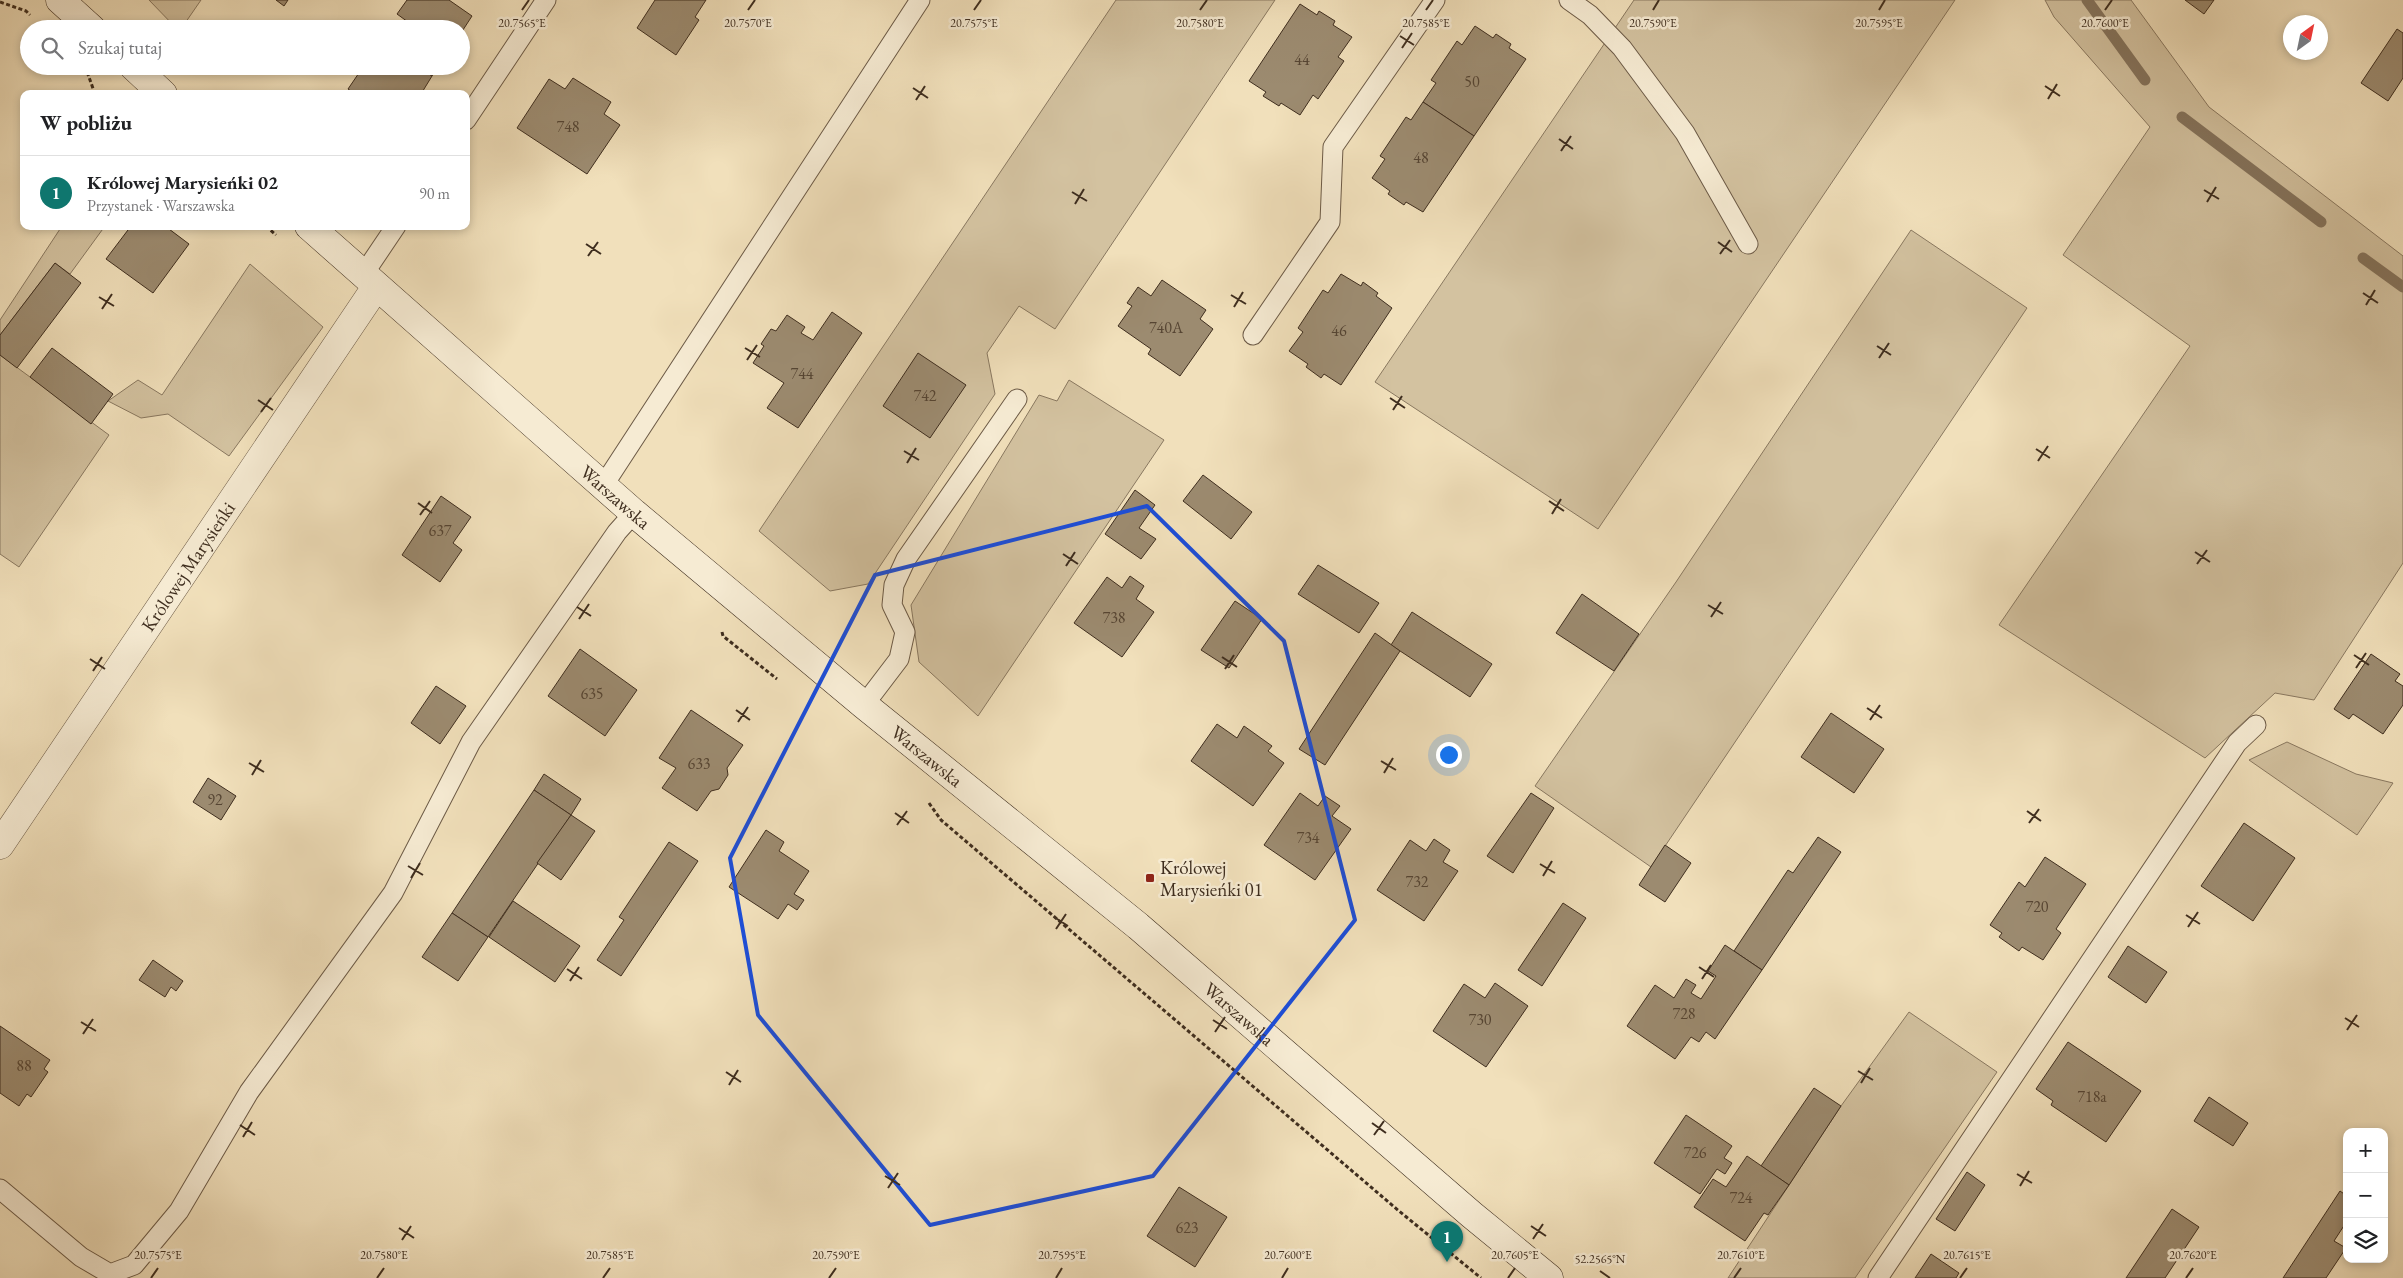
<!DOCTYPE html>
<html lang="pl">
<head>
<meta charset="utf-8">
<style>
	:root { --surface:#fff; --page:#f2f2f2; --text:#202124; --muted:#757577; --line:#e0e0e0; --accent:#0f766e }
	body { margin:0; font-family:"EB Garamond",serif; background:var(--page); color:var(--text) }
	.controls { position:absolute; right:15px; bottom:15px; display:grid; overflow:hidden; border-radius:10px; box-shadow:0 2px 8px #0003 }
	.controls button { width:45px; height:45px; display:grid; place-items:center; padding:0; border:0; border-bottom:1px solid var(--line); background:var(--surface); color:var(--text); font:25px sans-serif }
	.compass { position:absolute; left:2283px; top:15px; width:45px; height:45px; border-radius:50%; background:var(--surface); box-shadow:0 2px 8px #0003; rotate:33deg }
	.you { position:absolute; left:1448px; top:754px; width:18px; height:18px; margin:-12px; border:4px solid #fff; border-radius:50%; background:#1a73e8; box-shadow:0 0 0 8px #1a73e833 }
	.badge { display:grid; place-items:center; width:32px; height:32px; border-radius:50%; background:var(--accent); color:#fff; font-size:16px; font-weight:700 }
	.pin { position:absolute; translate:-50% -41px; filter:drop-shadow(0 1px 2px #0008) }
	.pin::after { content:''; position:absolute; top:26px; width:18px; height:15px; background:inherit; clip-path:polygon(0 0,100% 0,50% 100%) }
	.list { margin:0; padding:0; list-style:none }
	h2 { display:flex; justify-content:space-between; align-items:center; height:65px; margin:0; padding:0 20px; font-size:21px }
	h2 small { font-size:16px; font-weight:400; color:var(--muted) }
	.list li { display:grid; grid-template-columns:32px 1fr auto; gap:15px; align-items:center; box-sizing:border-box; height:75px; padding:0 20px; border-top:1px solid var(--line) }
	.list b { display:block; font-size:19px; white-space:nowrap }
	.list p { margin:0; font-size:16px; white-space:nowrap; color:var(--muted) }
	.list em { font-size:16px; font-style:normal; color:var(--muted) }
	.icon { flex:none; width:28px; height:28px; fill:none; stroke:currentColor; stroke-width:2; stroke-linecap:round; stroke-linejoin:round }
	.map { position:relative; flex:none; width:2403px; height:1278px; overflow:hidden }
	.search { position:absolute; background:var(--surface); box-shadow:0 2px 8px #0003; left:20px; top:20px; width:450px; height:55px; display:flex; align-items:center; gap:12px; box-sizing:border-box; padding:0 18px; border-radius:28px; color:var(--muted); font-size:19px }
	.panel { position:absolute; background:var(--surface); box-shadow:0 2px 8px #0003; left:20px; top:90px; width:450px; height:140px; border-radius:10px }
	.map>svg:first-child { display:block }
	.green { fill:#d3c2a0; stroke:#897860 }
	.lines { fill:none; stroke-linecap:round; stroke-linejoin:round }
	.stream { stroke:#85745d; stroke-width:11 }
	.building { fill:#9c8b70; stroke:#3f2e1f }
	.service-casing { stroke:#6c5a46; stroke-width:21 }
	.minor-casing { stroke:#6c5a46; stroke-width:29 }
	.secondary-casing { stroke:#3f2e1f; stroke-width:29 }
	.path { stroke:#3f2e1f; stroke-width:3; stroke-dasharray:4 2.5; stroke-linecap:butt }
	.service { stroke:#f6ebd3; stroke-width:19 }
	.minor { stroke:#f6ebd3; stroke-width:28 }
	.secondary { stroke:#f6ebd3; stroke-width:28 }
	.marked { fill:none; stroke:#1d4ed8; stroke-width:4; stroke-linejoin:round }
	.ticks { fill:none; stroke:#3f2e1f; stroke-width:2 }
	.poi-dot { fill:#8f2418; stroke:#f6ebd3; stroke-width:2 }
	.labels { text-anchor:middle; stroke-width:5; stroke-linejoin:round; paint-order:stroke }
	.number-label { font-size:16px; fill:#564533 }
	.street-label { font-size:19px; fill:#3f2e1f; stroke:#f6ebd3 }
	.poi-label { font-size:19px; fill:#3f2e1f; stroke:#f6ebd3; text-anchor:start }
	.ticks-label { font-size:12px; text-anchor:middle; fill:#3f2e1f; stroke:#f6ebd3; stroke-width:5; stroke-linejoin:round; paint-order:stroke }
</style>
</head>
<body>
<div class="map">
<svg width="2403" height="1278" viewBox="0 0 2403 1278">
	<rect width="100%" height="100%" fill="#f1e0bb"/>
	<filter id="stains"><feTurbulence type="fractalNoise" baseFrequency=".004" numOctaves="4"/><feColorMatrix values="0 0 0 0 .2 0 0 0 0 .09 0 0 0 0 .02 0 0 0 .5 -.17"/></filter>
	<radialGradient id="worn" r=".72"><stop offset=".6" stop-color="#630" stop-opacity="0"/><stop offset="1" stop-color="#630" stop-opacity=".3"/></radialGradient>
	<!-- green -->
	<g class="green">
		<polygon points="149,0 201,0 181,29 177,29"/>
		<polygon points="1116,0 1275,0 1055,329 1019,306 987,353 995,394 868,584 830,591 759,531"/>
		<polygon points="1634,0 1955,0 1598,529 1375,382"/>
		<polygon points="2045,0 2131,0 2209,107 2403,256 2403,563 2314,700 2275,693 2205,758 1999,625 2190,346 2063,255 2150,127 2054,17"/>
		<polygon points="62,226 105,226 70,274 55,263 0,335 0,320"/>
		<polygon points="1911,230 2027,308 1651,867 1535,786 1676,582"/>
		<polygon points="250,264 323,327 229,456 168,414 141,418 108,401 138,380 162,395"/>
		<polygon points="0,355 109,435 19,567 0,554"/>
		<polygon points="1069,380 1164,440 978,716 919,662 911,605 1039,395 1057,401"/>
		<polygon points="2287,742 2356,774 2393,783 2357,835 2249,760"/>
		<polygon points="1909,1012 1997,1072 1855,1278 1728,1278 1841,1106"/>
	</g>
	<g class="lines">
		<!-- stream -->
		<g class="stream">
			<polyline points="2087,0 2145,80"/>
			<polyline points="2182,117 2321,222"/>
			<polyline points="2363,258 2403,287"/>
		</g>
	</g>
	<!-- building -->
	<g class="building">
		<polygon points="276,0 288,0 284,6"/>
		<polygon points="407,0 449,0 472,16 461,33 461,29 404,29 408,22 397,14"/>
		<polygon points="655,0 706,0 695,17 699,20 676,55 637,28"/>
		<polygon points="2185,0 2214,0 2204,14"/>
		<polygon points="1300,4 1317,15 1319,11 1335,21 1333,25 1352,37 1338,57 1344,61 1318,99 1313,95 1300,115 1281,103 1279,106 1263,96 1266,92 1249,81"/>
		<polygon points="1475,26 1493,38 1496,34 1511,44 1509,48 1526,59 1474,136 1423,102 1436,83 1431,80 1457,41 1462,45"/>
		<polygon points="2397,29 2403,33 2403,78 2388,101 2361,83"/>
		<polygon points="379,66 418,66 432,76 421,94 355,94 348,89 363,67 374,74"/>
		<polygon points="418,66 439,66 432,76"/>
		<polygon points="573,78 611,102 604,114 620,125 587,174 517,128 549,79 565,89"/>
		<polygon points="1423,102 1474,136 1423,212 1406,202 1404,205 1388,194 1390,191 1372,178 1385,159 1380,156 1406,117 1411,120"/>
		<polygon points="131,226 165,226 189,244 153,293 106,259"/>
		<polygon points="55,263 81,283 17,368 0,355 0,335"/>
		<polygon points="1341,274 1361,286 1363,282 1378,293 1376,296 1392,308 1341,385 1324,374 1321,378 1306,367 1308,364 1289,351 1303,332 1298,328 1323,290 1328,293"/>
		<polygon points="1162,280 1206,310 1200,319 1213,329 1180,376 1148,354 1151,349 1118,326 1132,306 1127,303 1138,287 1151,296"/>
		<polygon points="832,312 862,333 798,428 767,408 784,383 753,363 764,346 761,344 771,329 776,331 787,315 805,327 801,333 813,340"/>
		<polygon points="52,348 113,394 91,424 30,377"/>
		<polygon points="918,353 966,385 930,438 883,406"/>
		<polygon points="1203,475 1252,512 1231,539 1183,501"/>
		<polygon points="1135,490 1155,505 1139,528 1156,539 1141,559 1105,534"/>
		<polygon points="441,496 471,517 453,543 462,550 440,582 402,555"/>
		<polygon points="1318,565 1379,603 1359,633 1298,594"/>
		<polygon points="1130,576 1144,586 1136,599 1154,612 1122,657 1074,623 1107,577 1122,588"/>
		<polygon points="1582,594 1639,634 1614,671 1556,633"/>
		<polygon points="1235,601 1262,619 1229,668 1201,650"/>
		<polygon points="1412,612 1492,664 1470,697 1391,645"/>
		<polygon points="1375,633 1400,651 1325,765 1299,749"/>
		<polygon points="580,649 637,690 605,736 548,696"/>
		<polygon points="2371,654 2400,674 2395,681 2403,686 2403,705 2383,734 2353,714 2349,719 2334,709"/>
		<polygon points="436,686 466,706 440,744 411,723"/>
		<polygon points="691,710 743,745 727,768 728,775 719,789 711,791 697,811 662,788 676,768 659,758"/>
		<polygon points="1831,713 1884,749 1854,793 1801,757"/>
		<polygon points="1217,724 1237,738 1244,726 1272,746 1268,751 1284,763 1253,806 1191,761"/>
		<polygon points="544,774 581,799 571,815 534,790"/>
		<polygon points="208,778 236,796 221,820 193,802"/>
		<polygon points="534,790 571,815 488,937 452,913"/>
		<polygon points="1300,793 1318,806 1325,796 1340,806 1332,816 1351,829 1315,880 1264,845"/>
		<polygon points="1531,793 1554,808 1513,873 1487,856"/>
		<polygon points="571,815 595,831 561,880 537,863"/>
		<polygon points="2244,823 2295,858 2253,921 2201,886"/>
		<polygon points="766,830 784,842 779,851 809,871 794,894 804,900 797,910 788,904 778,919 729,887"/>
		<polygon points="1818,837 1841,852 1762,970 1734,951 1788,870 1793,873"/>
		<polygon points="1434,839 1450,850 1443,862 1458,871 1424,921 1377,890 1410,840 1426,851"/>
		<polygon points="669,842 698,861 621,976 597,960 624,920 619,917"/>
		<polygon points="1665,845 1691,863 1665,902 1639,885"/>
		<polygon points="2045,857 2086,884 2056,929 2061,933 2043,960 2022,947 2019,951 1999,937 2002,933 1990,925 2019,882 2025,887"/>
		<polygon points="513,901 580,946 555,982 489,937"/>
		<polygon points="1563,903 1586,918 1542,986 1518,970"/>
		<polygon points="452,913 488,937 458,981 422,957"/>
		<polygon points="1725,945 1762,970 1715,1039 1706,1032 1699,1042 1691,1037 1675,1059 1627,1026 1655,985 1674,998 1686,979 1696,985 1691,993 1701,999 1716,976 1708,971"/>
		<polygon points="2128,946 2167,972 2146,1003 2108,977"/>
		<polygon points="153,960 183,981 176,991 171,987 165,997 139,980"/>
		<polygon points="1495,983 1528,1006 1486,1067 1433,1031 1464,984 1485,998"/>
		<polygon points="0,1026 50,1060 44,1069 48,1072 31,1097 27,1094 19,1106 0,1093"/>
		<polygon points="2068,1042 2141,1091 2106,1142 2051,1105 2053,1101 2036,1089"/>
		<polygon points="1814,1088 1841,1106 1789,1185 1761,1166"/>
		<polygon points="2209,1097 2248,1123 2233,1146 2194,1121"/>
		<polygon points="1686,1115 1732,1146 1724,1158 1732,1163 1725,1174 1717,1169 1700,1194 1654,1163"/>
		<polygon points="1747,1156 1789,1185 1768,1215 1764,1213 1745,1241 1694,1207 1713,1179 1726,1187"/>
		<polygon points="1967,1172 1985,1185 1955,1231 1936,1219"/>
		<polygon points="1179,1187 1227,1217 1195,1267 1147,1236"/>
		<polygon points="2340,1191 2347,1196 2347,1221 2334,1241 2346,1248 2326,1278 2283,1278"/>
		<polygon points="2172,1209 2199,1227 2165,1278 2126,1278"/>
		<polygon points="1931,1254 1959,1273 1956,1278 1915,1278"/>
	</g>
	<g class="lines">
		<defs>
			<g id="service">
				<polyline points="1569,0 1590,15 1622,48 1685,133 1748,244"/>
				<polyline points="466,120 546,0"/>
				<polyline points="363,275 396,226"/>
				<polyline points="1253,335 1330,222 1333,147 1435,0"/>
				<polyline points="603,486 920,0"/>
				<polyline points="864,705 899,659 905,632 892,605 894,585 906,559 1017,399"/>
				<polyline points="0,1189 81,1257 110,1274 134,1265 179,1211 249,1092 393,893 471,742 617,532 634,513"/>
				<polyline points="1878,1278 2237,743 2256,725"/>
			</g>
			<g id="minor">
				<path id="s1" d="M 0,845 L 376,287"/>
			</g>
			<g id="secondary">
				<polyline points="60,0 92,29"/>
				<polyline points="133,66 163,94"/>
				<path id="s2" d="M 309,226 L 634,513 L 864,705 L 1138,926 L 1472,1215 L 1549,1278"/>
			</g>
		</defs>
		<!-- service casing -->
		<use href="#service" class="service-casing"/>
		<!-- minor casing -->
		<use href="#minor" class="minor-casing"/>
		<!-- secondary casing -->
		<use href="#secondary" class="secondary-casing"/>
		<!-- path -->
		<g class="path">
			<polyline points="0,2 26,11 30,15"/>
			<polyline points="85,66 95,94"/>
			<polyline points="266,226 276,235"/>
			<polyline points="722,632 723,636 777,679"/>
			<polyline points="929,803 941,820 1399,1211 1481,1278"/>
		</g>
		<!-- service -->
		<use href="#service" class="service"/>
		<!-- minor -->
		<use href="#minor" class="minor"/>
		<!-- secondary -->
		<use href="#secondary" class="secondary"/>
	</g>
	<!-- marked area -->
	<path class="marked" d="M 1147,506 L 1284,641 L 1355,920 L 1153,1176 L 930,1225 L 758,1015 L 730,858 L 875,575 Z"/>
	<!-- ticks -->
	<path class="ticks" d="M 522,10 L 529,0M 748,10 L 755,0M 974,10 L 981,0M 1200,10 L 1207,0M 1426,10 L 1433,0M 1653,10 L 1659,0M 1879,10 L 1885,0M 2105,10 L 2112,0M 1400,36 L 1414,45M 1402,48 L 1412,33M 2045,86 L 2060,96M 913,88 L 928,98M 2048,99 L 2057,84M 916,100 L 925,86M 1559,139 L 1573,149M 1561,151 L 1571,136M 2204,190 L 2219,199M 1072,192 L 1087,201M 2207,202 L 2216,187M 1075,204 L 1084,189M 1718,242 L 1732,252M 586,244 L 601,254M 1720,254 L 1730,240M 588,256 L 598,242M 2363,293 L 2378,303M 1231,295 L 1246,304M 99,297 L 114,306M 2366,305 L 2375,290M 1234,307 L 1243,292M 102,309 L 112,294M 1877,346 L 1891,355M 745,348 L 760,357M 1879,358 L 1889,343M 747,360 L 757,345M 1390,398 L 1405,408M 258,400 L 273,410M 1393,410 L 1402,396M 261,412 L 271,398M 2036,449 L 2050,458M 904,451 L 919,460M 2038,461 L 2048,446M 907,463 L 916,448M 1549,501 L 1564,511M 418,503 L 432,513M 1552,514 L 1561,499M 420,515 L 430,501M 2195,552 L 2210,562M 1063,554 L 1078,564M 2197,564 L 2207,550M 1066,566 L 1075,552M 1708,605 L 1723,614M 577,607 L 591,616M 1711,617 L 1721,602M 579,619 L 589,604M 2354,655 L 2369,665M 1222,657 L 1237,667M 90,659 L 105,669M 2356,668 L 2366,653M 1225,669 L 1234,655M 93,671 L 102,657M 1867,708 L 1882,718M 736,710 L 750,720M 1870,720 L 1880,705M 738,722 L 748,707M 1381,761 L 1396,770M 249,763 L 264,772M 1384,773 L 1393,758M 252,775 L 261,760M 2027,811 L 2041,821M 895,813 L 909,823M 2029,823 L 2039,809M 897,825 L 907,811M 1540,864 L 1555,873M 408,866 L 423,875M 1543,876 L 1552,861M 411,878 L 420,863M 2186,915 L 2200,924M 1054,917 L 1068,926M 2188,927 L 2198,912M 1056,929 L 1066,914M 1699,967 L 1714,977M 567,969 L 582,979M 1702,979 L 1711,965M 570,981 L 579,967M 2345,1018 L 2359,1027M 1213,1020 L 1227,1029M 81,1022 L 96,1031M 2347,1030 L 2357,1015M 1215,1032 L 1225,1017M 83,1034 L 93,1019M 1858,1071 L 1873,1080M 726,1072 L 741,1082M 1861,1083 L 1870,1068M 729,1085 L 738,1070M 1372,1123 L 1386,1133M 240,1125 L 255,1135M 1374,1135 L 1384,1121M 243,1137 L 252,1122M 2017,1174 L 2032,1183M 885,1176 L 900,1185M 2020,1186 L 2029,1171M 888,1188 L 898,1173M 1531,1226 L 1546,1236M 399,1228 L 414,1238M 1533,1239 L 1543,1224M 402,1240 L 411,1226M 1600,1271 L 1610,1278M 151,1278 L 158,1268M 377,1278 L 384,1268M 603,1278 L 610,1268M 829,1278 L 836,1268M 1056,1278 L 1062,1268M 1282,1278 L 1288,1268M 1508,1278 L 1515,1268M 1734,1278 L 1741,1268M 1960,1278 L 1967,1268M 2186,1278 L 2193,1268"/>
	<!-- markers -->
	<rect class="poi-dot" x="1145" y="873" width="10" height="10" rx="2.5"/>
	<g class="labels">
		<!-- number labels -->
		<g class="number-label">
			<text x="1302" y="65">44</text>
			<text x="1472" y="87">50</text>
			<text x="568" y="132">748</text>
			<text x="1421" y="163">48</text>
			<text x="1166" y="333">740A</text>
			<text x="1339" y="336">46</text>
			<text x="802" y="379">744</text>
			<text x="925" y="401">742</text>
			<text x="440" y="536">637</text>
			<text x="1114" y="623">738</text>
			<text x="592" y="699">635</text>
			<text x="699" y="769">633</text>
			<text x="215" y="805">92</text>
			<text x="1308" y="843">734</text>
			<text x="1417" y="887">732</text>
			<text x="2037" y="912">720</text>
			<text x="1684" y="1019">728</text>
			<text x="1480" y="1025">730</text>
			<text x="24" y="1071">88</text>
			<text x="2092" y="1102">718a</text>
			<text x="1695" y="1158">726</text>
			<text x="1741" y="1203">724</text>
			<text x="1187" y="1233">623</text>
		</g>
		<!-- street labels -->
		<g class="street-label">
			<text dy="7" stroke="none"><textPath href="#s2" startOffset="409">Warszawska</textPath></text>
			<text dy="7" stroke="none"><textPath href="#s1" startOffset="336">Królowej Marysieńki</textPath></text>
			<text dy="7" stroke="none"><textPath href="#s2" startOffset="814">Warszawska</textPath></text>
			<text dy="7" stroke="none"><textPath href="#s2" startOffset="1219">Warszawska</textPath></text>
		</g>
		<!-- poi labels -->
		<g class="poi-label">
			<text x="1160" y="874">Królowej<tspan x="1160" dy="22">Marysieńki 01</tspan></text>
		</g>
	</g>
	<g class="ticks-label">
		<text x="1653" y="27">20.7590°E</text>
		<text x="2105" y="27">20.7600°E</text>
		<text x="522" y="27">20.7565°E</text>
		<text x="748" y="27">20.7570°E</text>
		<text x="974" y="27">20.7575°E</text>
		<text x="1200" y="27">20.7580°E</text>
		<text x="1426" y="27">20.7585°E</text>
		<text x="1879" y="27">20.7595°E</text>
		<text x="158" y="1259">20.7575°E</text>
		<text x="384" y="1259">20.7580°E</text>
		<text x="610" y="1259">20.7585°E</text>
		<text x="836" y="1259">20.7590°E</text>
		<text x="1062" y="1259">20.7595°E</text>
		<text x="1288" y="1259">20.7600°E</text>
		<text x="1515" y="1259">20.7605°E</text>
		<text x="1741" y="1259">20.7610°E</text>
		<text x="1967" y="1259">20.7615°E</text>
		<text x="2193" y="1259">20.7620°E</text>
		<text x="1600" y="1263">52.2565°N</text>
	</g>
	<rect width="100%" height="100%" filter="url(#stains)"/>
	<rect width="100%" height="100%" fill="url(#worn)"/>
</svg>
<div class="controls">
<button>+</button>
<button>−</button>
<button><svg class="icon" aria-label="layers" viewBox="0 0 24 24"><path d="M12 4l9 5-9 5-9-5zM3 14l9 5 9-5"/></svg></button>
</div>
<svg class="compass" viewBox="-18 -18 36 36"><path d="M0-13l5 13h-10z" fill="#e53935"/><path d="M0 13l5-13h-10z" fill="#757577"/></svg>
<div class="you"></div>
<div class="pin badge" style="left:1447px;top:1262px">1</div>
<div class="search"><svg class="icon" aria-label="search" viewBox="0 0 24 24"><circle cx="10" cy="10" r="6"/><path d="M15 15l6 6"/></svg>Szukaj tutaj</div>
<section class="panel">
<h2>W pobliżu<small></small></h2>
<ul class="list">
<li><span class="badge">1</span><div><b>Królowej Marysieńki 02</b><p>Przystanek · Warszawska</p></div><em>90 m</em></li>
</ul>
</section>
</div>
</body>
</html>
